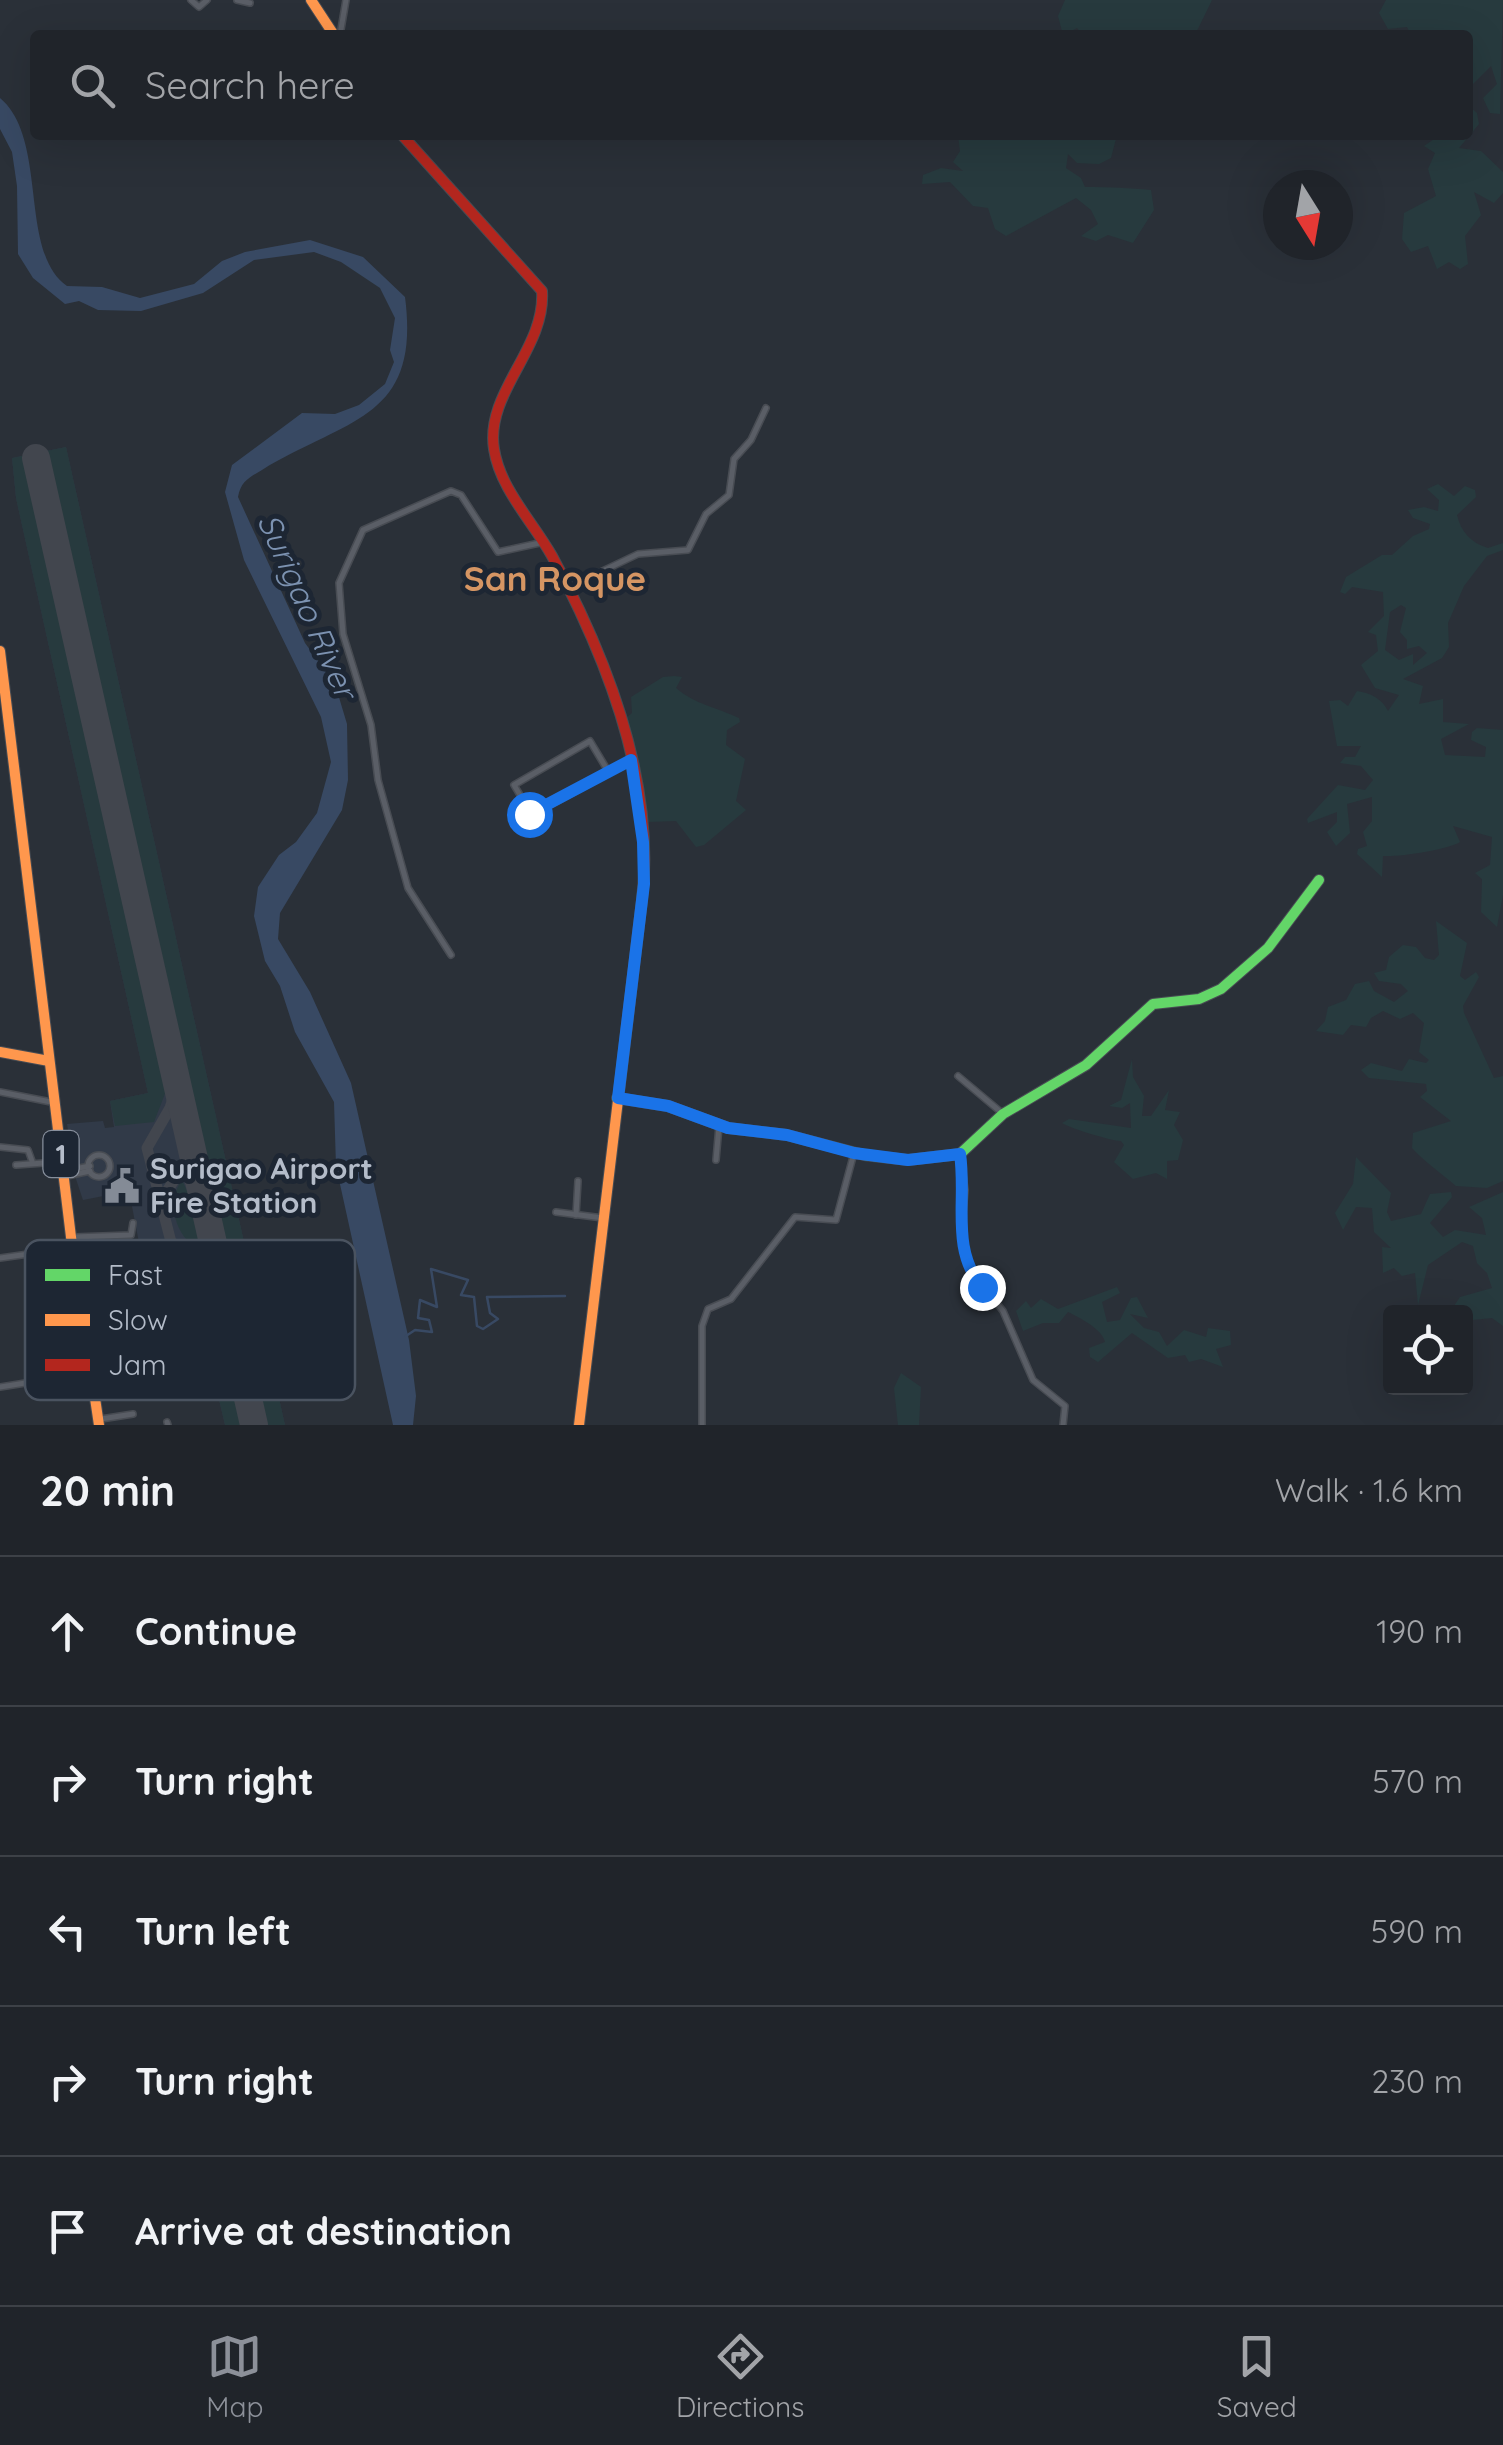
<!DOCTYPE html>
<html lang="en">
<head>
<meta charset="utf-8">
<style>
	:root { --surface:#20242a; --page:#282c32; --text:#f1f3f6; --muted:#a2a4a8; --line:#3d4147; --accent:#8c9099 }
	body { margin:0; font-family:Quicksand,sans-serif; background:var(--page); color:var(--text) }
	.controls { position:absolute; right:30px; bottom:30px; display:grid; overflow:hidden; border-radius:10px; box-shadow:0 10px 40px #0002 }
	.controls button { width:90px; height:90px; display:grid; place-items:center; padding:0; border:0; border-bottom:2px solid var(--line); background:var(--surface); color:var(--text); font:50px sans-serif }
	.compass { position:absolute; left:1263px; top:170px; width:90px; height:90px; border-radius:50%; background:var(--surface); box-shadow:0 10px 40px #0002; rotate:169deg }
	.stop { position:absolute; width:30px; height:30px; margin:-22px; border:8px solid #1a73e8; border-radius:50%; background:#fff }
	.stop.end { background:#1a73e8; border-color:#fff; box-shadow:0 2px 10px #0008 }
	.list { margin:0; padding:0; list-style:none }
	h2 { display:flex; justify-content:space-between; align-items:center; height:130px; margin:0; padding:0 40px; font-size:42px }
	h2 small { font-size:32px; font-weight:400; color:var(--muted) }
	.list li { display:grid; grid-template-columns:65px 1fr auto; gap:30px; align-items:center; box-sizing:border-box; height:150px; padding:0 40px; border-top:2px solid var(--line) }
	.list b { display:block; font-size:38px; white-space:nowrap }
	.list em { font-size:32px; font-style:normal; color:var(--muted) }
	.icon { flex:none; width:55px; height:55px; fill:none; stroke:currentColor; stroke-width:2; stroke-linecap:round; stroke-linejoin:round }
	.map { position:relative; flex:none; width:1503px; height:1425px; overflow:hidden }
	.search { position:absolute; background:var(--surface); box-shadow:0 10px 40px #0002; left:30px; right:30px; top:30px; height:110px; display:flex; align-items:center; gap:25px; box-sizing:border-box; padding:0 35px; border-radius:10px; color:var(--muted); font-size:38px }
	.sheet { height:880px; background:var(--surface) }
	nav { display:flex; justify-content:space-around; align-items:center; box-sizing:border-box; height:140px; border-top:2px solid var(--line); background:var(--surface); font-size:28px; color:var(--muted) }
	nav a { display:grid; justify-items:center; gap:5px }
	nav .on { color:var(--accent) }
	.map>svg:first-child { display:block }
	.airport { fill:#313a48 }
	.green { fill:#273a3e; fill-rule:evenodd }
	.water { fill:#384963 }
	.lines { fill:none; stroke-linecap:round; stroke-linejoin:round }
	.stream { stroke:#384963; stroke-width:2.5 }
	.taxiway { stroke:#42464e; stroke-width:11 }
	.runway { stroke:#42464e; stroke-width:28 }
	.street-casing { stroke:#484c53; stroke-width:8 }
	.fast-casing { stroke:#484c53; stroke-width:12 }
	.slow-casing { stroke:#484c53; stroke-width:12 }
	.jam-casing { stroke:#484c53; stroke-width:12 }
	.street { stroke:#5a5e66; stroke-width:5 }
	.fast { stroke:#63d668; stroke-width:10 }
	.slow { stroke:#ff974d; stroke-width:10 }
	.jam { stroke:#b3261e; stroke-width:10 }
	.route { stroke:#1a73e8; stroke-width:12 }
	.labels { text-anchor:middle; stroke-width:10; stroke-linejoin:round; paint-order:stroke }
	.shield { fill:#1d2633; stroke:#878f9c; stroke-width:2.5 }
	.shield-label { font-size:28px; font-weight:bold; fill:#b4bcc9 }
	.poi-label { font-size:30px; font-weight:bold; fill:#b4bcc9; stroke:#1d2633; text-anchor:start }
	.water-label { font-size:32px; font-style:italic; fill:#7c92b1; stroke:#1d2633 }
	.quarter-label { font-size:35px; font-weight:bold; fill:#d59563; stroke:#1d2633 }
	.key { fill:#1d2633; stroke:#4a5360; stroke-width:2.5 }
	.key-label { font-size:28px; fill:#b4bcc9 }
</style>
</head>
<body>
<div class="map">
<svg width="1503" height="1425" viewBox="0 0 1503 1425">
	<rect width="100%" height="100%" fill="#2a3038"/>
	<!-- airport -->
	<polygon class="airport" points="66,447 285,1425 225,1425 187,1265 172,1268 149,1251 141,1253 129,1191 83,1200 76,1179 73,1164 79,1163 78,1155 71,1150 67,1124 103,1121 105,1128 114,1127 110,1101 148,1093 16,498 12,458"/>
	<!-- green -->
	<g class="green">
		<polygon points="1065,0 1212,0 1195,35 1122,35 1113,31 1109,35 1083,35 1077,28 1063,35 1058,16"/>
		<polygon points="1386,0 1503,0 1500,114 1490,113 1483,98 1497,84 1491,66 1468,89 1468,35 1411,35 1407,27 1388,29 1379,13"/>
		<polygon points="1468,105 1477,113 1479,124 1459,148 1481,151 1503,172 1503,193 1494,203 1474,192 1481,215 1465,236 1468,264 1460,269 1449,262 1437,269 1428,246 1411,252 1402,239 1404,213 1436,196 1428,169 1435,153 1424,146 1440,135 1468,135"/>
		<path d="M 958,135 L 1117,135 L 1111,158 L 1099,164 L 1077,163 L 1068,154 L 1066,168 L 1081,178 L 1085,187 C 1109,187 1129,188 1151,190 L 1154,210 L 1133,243 L 1108,235 L 1096,241 L 1081,236 L 1098,224 L 1091,210 L 1076,198 L 1006,236 L 995,229 L 988,208 L 973,206 L 950,182 L 922,184 L 923,175 L 941,168 L 963,171 L 953,162 L 960,151 Z"/>
		<polygon points="66,447 285,1425 266,1425 48,455 23,462 162,1079 168,1086 154,1122 115,1126 110,1101 148,1093 16,498 12,458"/>
		<path d="M 1438,484 L 1454,496 L 1465,486 L 1475,490 L 1476,497 L 1457,515 C 1461,532 1471,543 1488,548 L 1503,543 L 1503,550 L 1487,556 L 1464,586 L 1448,623 L 1449,647 L 1442,658 L 1403,679 L 1423,686 L 1419,704 L 1443,699 L 1443,722 L 1469,724 L 1441,739 L 1445,755 L 1485,757 L 1486,747 L 1471,740 L 1472,732 L 1477,728 L 1503,730 L 1503,895 L 1497,927 L 1481,912 L 1482,879 L 1475,873 L 1490,865 L 1492,837 L 1453,826 L 1460,842 C 1447,850 1400,857 1383,856 L 1382,877 L 1357,854 L 1358,849 L 1367,846 L 1363,832 L 1372,821 L 1372,797 L 1347,804 L 1350,833 L 1336,846 L 1327,832 L 1337,822 L 1337,812 L 1308,823 L 1307,819 L 1338,785 L 1365,790 L 1373,780 L 1361,766 L 1340,763 L 1345,757 L 1355,757 L 1361,746 L 1337,746 L 1329,701 L 1340,700 L 1348,706 L 1357,691 C 1371,693 1382,699 1388,711 L 1399,695 L 1375,688 L 1361,665 L 1378,651 L 1376,635 L 1368,632 L 1384,616 L 1383,592 L 1352,587 L 1345,594 L 1340,592 L 1346,577 L 1382,555 L 1392,555 L 1413,536 L 1429,529 L 1430,524 L 1413,518 L 1408,510 L 1424,507 L 1438,511 L 1439,500 L 1427,489 ZM 1401,605 L 1406,608 L 1400,632 L 1407,640 L 1407,649 L 1419,646 L 1427,653 L 1413,665 L 1413,654 L 1399,660 L 1385,650 L 1390,612 Z"/>
		<path d="M 674,676 L 682,677 L 676,688 C 694,704 718,708 739,718 L 740,722 L 727,730 L 726,745 L 745,759 L 736,801 L 746,810 L 704,845 L 696,847 L 676,821 L 647,822 L 626,726 L 626,718 L 632,713 L 631,697 L 663,677 Z"/>
		<path d="M 1436,921 L 1467,943 L 1460,976 L 1465,980 L 1476,972 L 1479,977 L 1463,1006 L 1464,1013 L 1494,1078 L 1503,1076 L 1503,1181 L 1487,1188 L 1456,1186 C 1441,1173 1426,1163 1412,1148 L 1413,1133 L 1451,1121 L 1420,1097 L 1427,1091 L 1426,1084 L 1369,1078 L 1361,1070 L 1371,1063 L 1402,1071 L 1409,1059 L 1426,1063 L 1429,1060 L 1419,1052 L 1424,1023 L 1413,1013 L 1400,1019 L 1383,1011 L 1371,1018 L 1366,1027 L 1351,1025 L 1343,1035 L 1316,1031 L 1325,1021 L 1328,1007 L 1346,1000 L 1355,984 L 1369,981 L 1374,991 L 1394,1002 L 1408,991 L 1401,984 L 1379,981 L 1374,973 L 1386,970 L 1389,957 L 1403,945 L 1416,947 L 1425,958 L 1434,960 L 1439,955 Z"/>
		<path d="M 1132,1059 L 1133,1077 L 1144,1096 L 1142,1116 L 1151,1116 L 1169,1090 L 1165,1110 L 1180,1112 L 1174,1125 L 1183,1140 L 1178,1160 L 1167,1161 L 1167,1179 L 1156,1173 L 1133,1179 L 1114,1162 L 1124,1145 L 1121,1141 C 1111,1141 1070,1128 1062,1123 L 1069,1119 L 1131,1128 L 1130,1103 L 1122,1108 L 1109,1106 L 1121,1100 Z"/>
		<polygon points="1356,1157 1391,1193 1387,1212 1391,1221 1421,1214 1430,1194 1451,1192 1452,1197 1430,1223 1443,1237 1455,1230 1486,1235 1482,1218 1469,1207 1503,1192 1503,1326 1492,1318 1473,1320 1466,1330 1466,1312 1450,1312 1460,1297 1492,1288 1487,1273 1477,1263 1473,1246 1462,1242 1428,1265 1418,1305 1415,1273 1402,1276 1394,1268 1383,1273 1382,1247 1391,1248 1374,1232 1372,1208 1356,1207 1343,1230 1335,1213 1353,1184"/>
		<path d="M 182,1180 L 194,1206 L 203,1244 L 199,1249 C 175,1238 166,1201 182,1180 Z"/>
		<polygon points="162,1252 164,1260 185,1256 210,1272 244,1425 225,1425 188,1265 172,1268 153,1254"/>
		<path d="M 1117,1287 L 1120,1293 L 1102,1302 L 1107,1322 L 1120,1320 L 1131,1298 L 1137,1297 L 1148,1318 L 1130,1314 L 1144,1328 L 1159,1332 L 1167,1346 L 1184,1330 L 1206,1337 L 1208,1328 L 1230,1331 L 1231,1345 L 1216,1349 L 1223,1367 L 1201,1359 L 1189,1362 L 1185,1355 L 1168,1358 L 1132,1333 L 1098,1362 L 1090,1357 L 1089,1348 L 1105,1342 C 1102,1329 1082,1319 1068,1312 L 1059,1323 L 1043,1323 L 1023,1331 L 1016,1311 L 1026,1301 L 1031,1308 L 1041,1299 L 1058,1309 Z"/>
		<polygon points="901,1373 921,1387 919,1425 898,1425 894,1388"/>
	</g>
	<!-- water -->
	<path class="water" d="M 0,98 C 49,139 18,252 67,286 L 102,287 L 140,298 L 194,284 L 222,261 L 245,252 L 310,240 L 363,257 L 405,297 C 421,420 347,418 262,470 C 249,478 241,481 238,497 L 305,643 L 335,684 L 347,724 L 348,780 L 342,810 L 280,913 L 278,939 L 310,992 L 351,1083 L 409,1340 L 416,1396 L 413,1425 L 393,1425 L 336,1166 L 334,1102 L 295,1032 L 280,986 L 265,961 L 254,916 L 258,887 L 279,855 L 296,842 L 317,813 L 331,762 L 321,717 L 244,560 L 225,492 L 232,465 L 302,413 L 335,414 L 359,405 L 385,384 L 394,362 L 390,350 L 395,318 L 380,288 L 341,262 L 314,252 L 254,260 L 203,293 L 141,311 L 98,310 L 79,301 L 65,304 L 33,278 L 18,254 L 17,186 L 12,152 L 0,129 Z"/>
	<g class="lines">
		<!-- stream -->
		<polyline class="stream" points="406,1336 415,1330 432,1332 429,1320 418,1318 420,1300 437,1307 431,1269 468,1280 461,1295 474,1297 477,1326 483,1329 498,1319 490,1313 487,1297 565,1296"/>
		<!-- taxiway -->
		<g class="taxiway">
			<polyline points="177,1085 170,1108 147,1148 171,1242 220,1272"/>
			<polyline points="161,1201 192,1151"/>
		</g>
		<!-- runway -->
		<polyline class="runway" points="36,458 254,1425"/>
		<defs>
			<g id="street">
				<polyline points="191,0 199,7 207,0"/>
				<polyline points="237,0 250,3"/>
				<polyline points="340,35 346,0"/>
				<polyline points="569,587 638,554 688,550 706,514 729,495 734,459 751,440 766,408"/>
				<polyline points="608,771 590,741 514,785 532,815 631,761"/>
				<polyline points="451,955 408,888 378,780 371,725 343,634 339,583 363,530 451,491 461,495 498,552 544,542"/>
				<polyline points="958,1076 1002,1113"/>
				<polyline points="0,1092 51,1102"/>
				<polyline points="0,1147 28,1150 32,1161"/>
				<polyline points="960,1154 965,1190 961,1237 969,1268 1003,1311 1033,1380 1065,1406 1063,1425"/>
				<circle cx="99" cy="1166" r="11"/>
				<polyline points="716,1160 719,1126"/>
				<polyline points="16,1165 58,1162"/>
				<polyline points="64,1171 90,1166"/>
				<polyline points="67,1176 90,1171"/>
				<polyline points="556,1212 603,1218"/>
				<polyline points="576,1215 578,1181"/>
				<polyline points="74,1237 131,1235 133,1223"/>
				<polyline points="0,1258 71,1248"/>
				<polyline points="0,1387 88,1373"/>
				<polyline points="101,1419 133,1414"/>
				<polyline points="167,1422 168,1425"/>
				<polyline points="702,1425 702,1326 708,1309 731,1299 795,1217 836,1220 854,1153"/>
			</g>
			<polyline id="fast" points="617,1098 668,1106 728,1128 787,1135 864,1155 908,1160 960,1154 1003,1114 1086,1065 1153,1004 1199,999 1221,989 1268,948 1319,880"/>
			<g id="slow">
				<polyline points="311,0 334,35"/>
				<polyline points="0,651 71,1237 99,1425"/>
				<polyline points="0,1052 49,1061"/>
				<polyline points="579,1425 642,900"/>
			</g>
			<path id="jam" d="M 402,135 L 542,291 C 546,349 485,392 494,449 C 500,489 533,522 552,556 C 607,658 656,782 642,900"/>
		</defs>
		<!-- street casing -->
		<use href="#street" class="street-casing"/>
		<!-- fast casing -->
		<use href="#fast" class="fast-casing"/>
		<!-- slow casing -->
		<use href="#slow" class="slow-casing"/>
		<!-- jam casing -->
		<use href="#jam" class="jam-casing"/>
		<!-- street -->
		<use href="#street" class="street"/>
		<!-- fast -->
		<use href="#fast" class="fast"/>
		<!-- slow -->
		<use href="#slow" class="slow"/>
		<!-- jam -->
		<use href="#jam" class="jam"/>
	</g>
	<g class="lines">
		<!-- route -->
		<path class="route" d="M 529,814 L 631,760 L 643,842 L 644,884 L 618,1098 L 668,1106 L 728,1128 L 787,1135 L 854,1153 L 908,1160 L 960,1154 C 967,1201 950,1248 982,1287"/>
	</g>
	<!-- icons -->
	<defs>
		<symbol id="civic-bare" viewBox="-9 -9 18 18"><path d="M-.6-6.5H3V-4.5H.6V-3L4-1V1h2V6H-6V1h2V-1L-.6-3ZM-1.2 2.5V6h2.4V2.5Z" fill="#848b96" stroke="#1d2633" stroke-width="2.5" paint-order="stroke"/></symbol>
	</defs>
	<g fill-rule="evenodd">
		<use href="#civic-bare" x="97" y="1161" width="50" height="50"/>
	</g>
	<g class="labels">
		<!-- shield labels -->
		<rect class="shield" x="43.5" y="1131" width="35" height="46" rx="8"/>
		<g class="shield-label">
			<text x="61" y="1164">1</text>
		</g>
		<!-- poi labels -->
		<g class="poi-label">
			<text x="150" y="1179">Surigao Airport<tspan x="150" dy="34">Fire Station</tspan></text>
		</g>
		<!-- water labels -->
		<g class="water-label">
			<text transform="translate(307 606) rotate(66)" y="11">Surigao River</text>
		</g>
		<!-- quarter labels -->
		<g class="quarter-label">
			<text x="555" y="591">San Roque</text>
		</g>
	</g>
	<!-- legend -->
	<rect x="25" y="1240" width="330" height="160" rx="15" class="key"/>
	<rect x="45" y="1269" width="45" height="12" fill="#63d668"/>
	<rect x="45" y="1314" width="45" height="12" fill="#ff974d"/>
	<rect x="45" y="1359" width="45" height="12" fill="#b3261e"/>
	<g class="key-label">
		<text x="108" y="1285">Fast</text>
		<text x="108" y="1330">Slow</text>
		<text x="108" y="1375">Jam</text>
	</g>
</svg>
<div class="controls">
<button><svg class="icon" aria-label="locate" viewBox="0 0 24 24"><circle cx="12" cy="12" r="6"/><path d="M12 2v4M12 18v4M2 12h4M18 12h4"/></svg></button>
</div>
<svg class="compass" viewBox="-18 -18 36 36"><path d="M0-13l5 13h-10z" fill="#e53935"/><path d="M0 13l5-13h-10z" fill="#a2a4a8"/></svg>
<div class="stop" style="left:529px;top:814px"></div>
<div class="stop end" style="left:982px;top:1287px"></div>
<div class="search"><svg class="icon" aria-label="search" viewBox="0 0 24 24"><circle cx="10" cy="10" r="6"/><path d="M15 15l6 6"/></svg>Search here</div>
</div>
<section class="sheet">
<h2>20 min<small>Walk · 1.6 km</small></h2>
<ul class="list">
<li><svg class="icon" aria-label="ahead" viewBox="0 0 24 24"><path d="M12 20V5M6 11l6-6 6 6"/></svg><div><b>Continue</b></div><em>190 m</em></li>
<li><svg class="icon" aria-label="right" viewBox="0 0 24 24"><path d="M7 20v-9h11M14 6l5 5-5 5"/></svg><div><b>Turn right</b></div><em>570 m</em></li>
<li><svg class="icon" aria-label="left" viewBox="0 0 24 24"><path d="M17 20v-9H6M10 6l-5 5 5 5"/></svg><div><b>Turn left</b></div><em>590 m</em></li>
<li><svg class="icon" aria-label="right" viewBox="0 0 24 24"><path d="M7 20v-9h11M14 6l5 5-5 5"/></svg><div><b>Turn right</b></div><em>230 m</em></li>
<li><svg class="icon" aria-label="arrive" viewBox="0 0 24 24"><path d="M6 21V4h12l-3 4 3 4H6"/></svg><div><b>Arrive at destination</b></div></li>
</ul>
</section>
<nav>
<a class="on"><svg class="icon" aria-label="map" viewBox="0 0 24 24"><path d="M3 6l6-2 6 2 6-2v14l-6 2-6-2-6 2zM9 4v14M15 6v14"/></svg>Map</a>
<a><svg class="icon" aria-label="directions" viewBox="0 0 24 24"><path d="M12 3l9 9-9 9-9-9zM9 14v-3h6M13 9l2 2-2 2"/></svg>Directions</a>
<a><svg class="icon" aria-label="saved" viewBox="0 0 24 24"><path d="M7 4h10v16l-5-4-5 4z"/></svg>Saved</a>
</nav>
</body>
</html>
